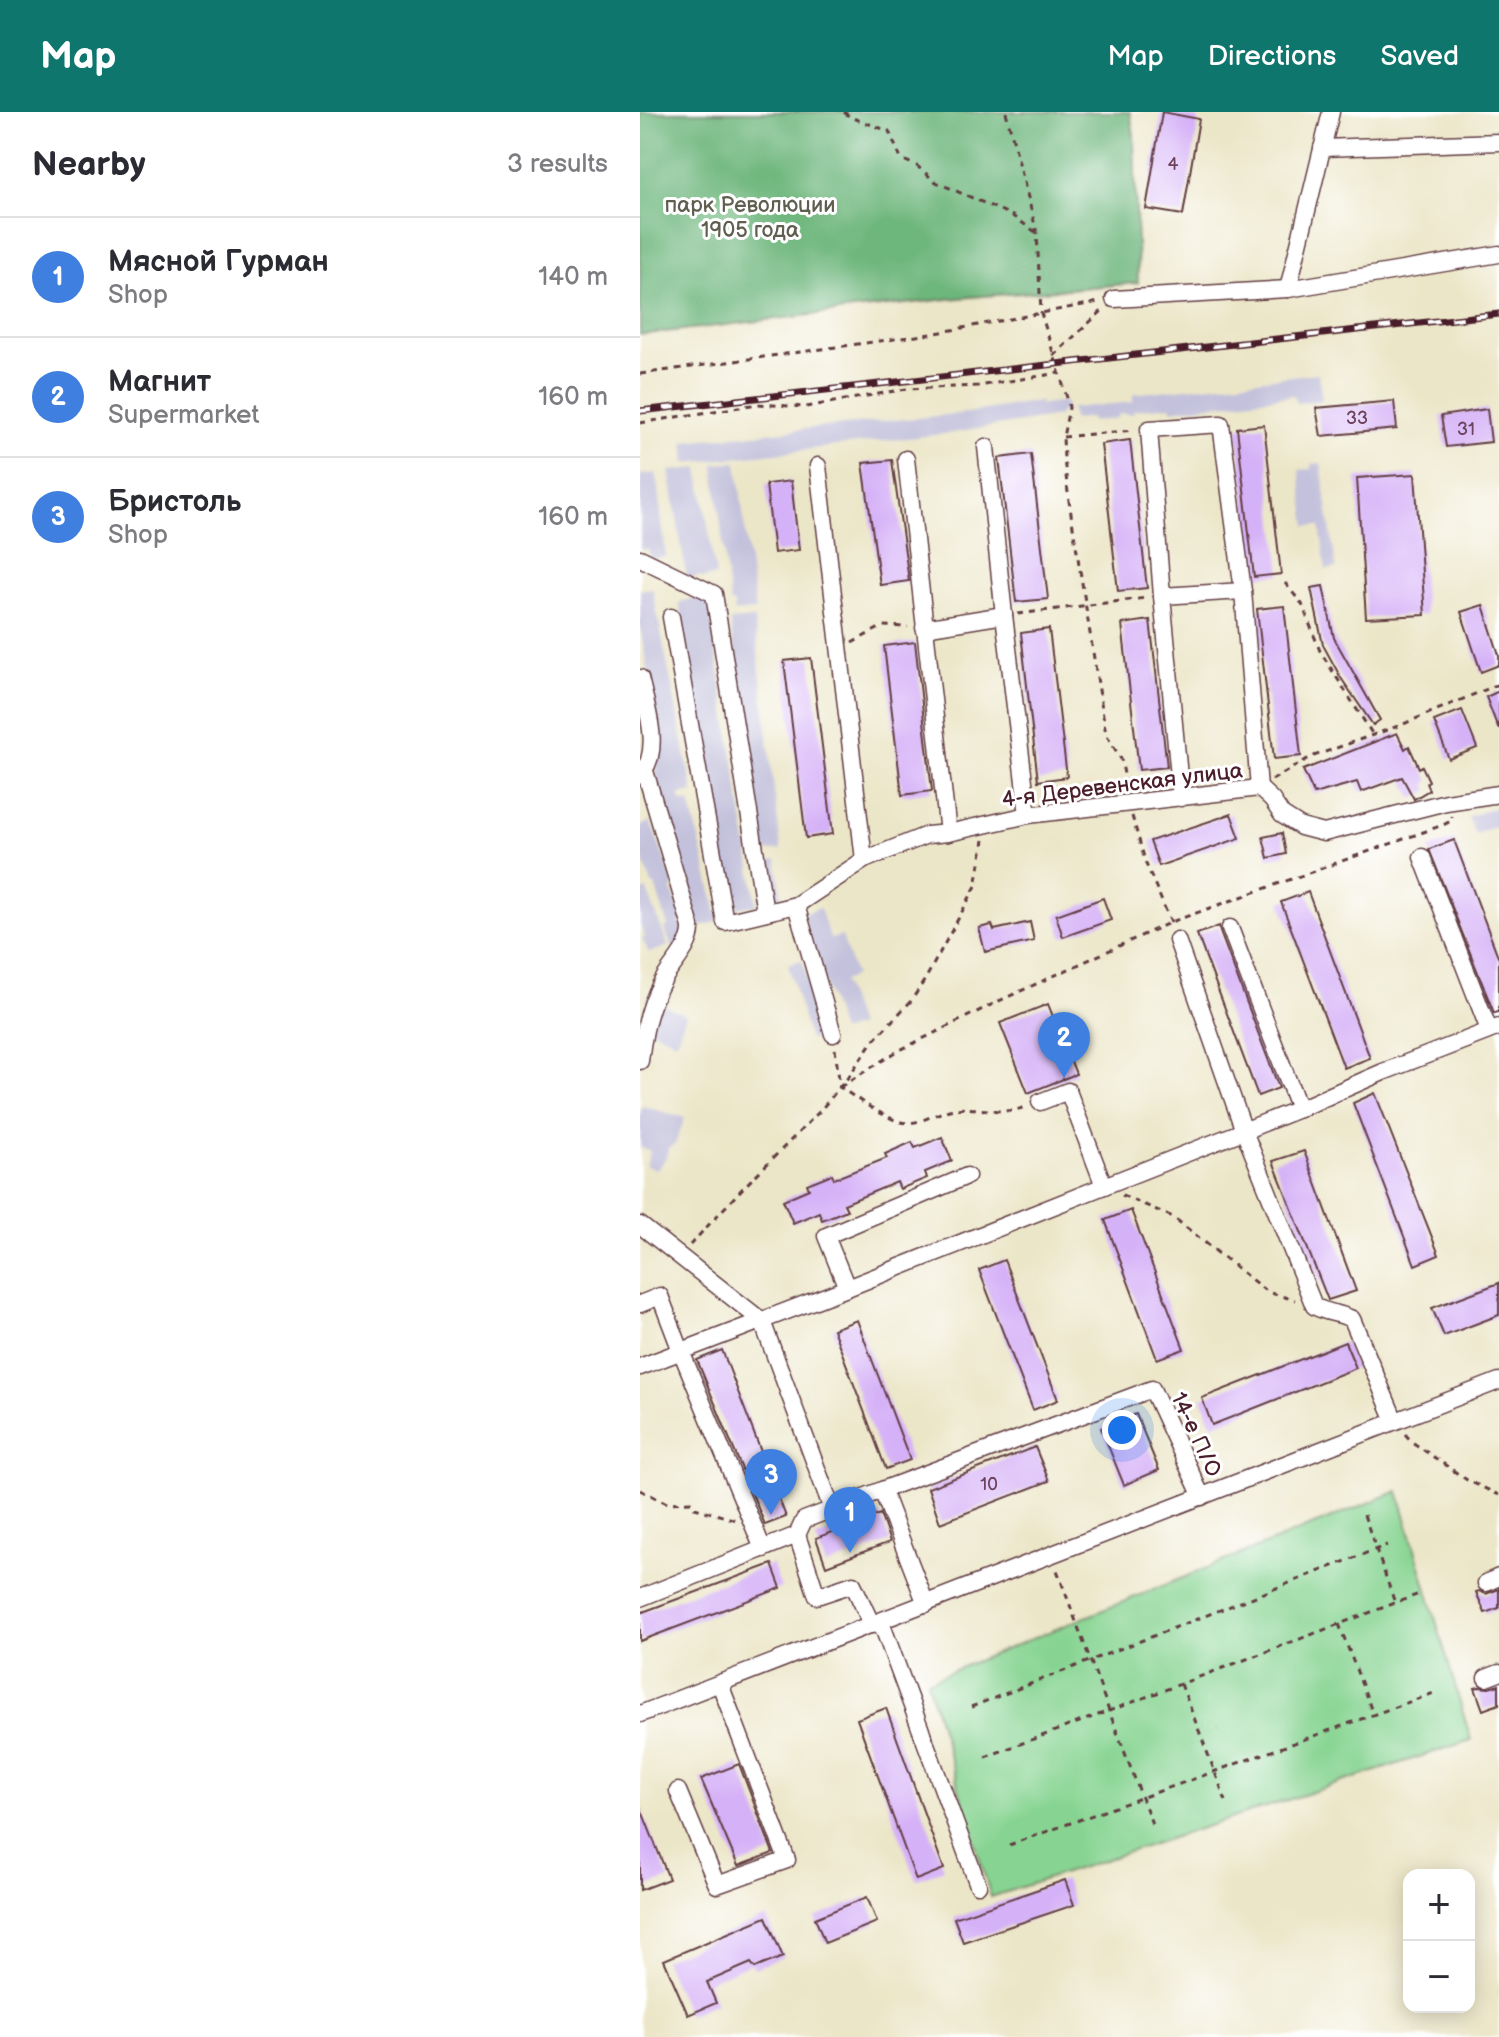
<!DOCTYPE html>
<html lang="en">
<head>
<meta charset="utf-8">
<style>
	:root { --surface:#fff; --page:#f2f2f3; --text:#2b2b33; --muted:#7c7c81; --line:#e1e1e2; --accent:#0f766e }
	body { margin:0; font-family:"Balsamiq Sans",sans-serif; background:var(--page); color:var(--text) }
	.controls { position:absolute; right:24px; bottom:24px; display:grid; overflow:hidden; border-radius:16px; box-shadow:0 4px 20px #0003 }
	.controls button { width:72px; height:72px; display:grid; place-items:center; padding:0; border:0; border-bottom:2px solid var(--line); background:var(--surface); color:var(--text); font:40px sans-serif }
	.you { position:absolute; left:482px; top:1318px; width:28px; height:28px; margin:-20px; border:6px solid #fff; border-radius:50%; background:#1a73e8; box-shadow:0 0 0 12px #1a73e833 }
	.badge { display:grid; place-items:center; width:52px; height:52px; border-radius:50%; background:var(--accent); color:#fff; font-size:26px; font-weight:700 }
	.pin { position:absolute; translate:-50% -66px; filter:drop-shadow(0 2px 4px #0008) }
	.pin::after { content:''; position:absolute; top:42px; width:28px; height:24px; background:inherit; clip-path:polygon(0 0,100% 0,50% 100%) }
	.list { margin:0; padding:0; list-style:none }
	h2 { display:flex; justify-content:space-between; align-items:center; height:104px; margin:0; padding:0 32px; font-size:34px }
	h2 small { font-size:26px; font-weight:400; color:var(--muted) }
	.list li { display:grid; grid-template-columns:52px 1fr auto; gap:24px; align-items:center; box-sizing:border-box; height:120px; padding:0 32px; border-top:2px solid var(--line) }
	.list b { display:block; font-size:30px; white-space:nowrap }
	.list p { margin:0; font-size:26px; white-space:nowrap; color:var(--muted) }
	.list em { font-size:26px; font-style:normal; color:var(--muted) }
	.map { position:relative; flex:none; width:859px; height:1925px; overflow:hidden }
	header { display:flex; align-items:center; gap:48px; box-sizing:border-box; height:112px; padding:0 40px; background:var(--accent); color:#fff }
	header strong { font-size:38px }
	nav { display:flex; gap:44px; margin-inline-start:auto; font-size:28px }
	main { display:flex }
	aside { flex:1; background:var(--surface) }
	.map>svg:first-child { display:block }
	.industrial { fill:#c3c1db }
	.green { fill:#87d492; stroke:#687a5e; stroke-width:2 }
	.forest { fill:#6db67c; stroke:#5c6a54; stroke-width:2 }
	.building { fill:#d5b1f7 }
	.lines { fill:none; stroke-linecap:round; stroke-linejoin:round }
	.minor-casing { stroke:#623d43; stroke-width:19 }
	.path { stroke:#623d43; stroke-width:3; stroke-dasharray:6 6; stroke-linecap:butt }
	.minor { stroke:#fff; stroke-width:16 }
	.rail-casing { stroke:#4a1f2b; stroke-width:7 }
	.rail { stroke:#fff; stroke-width:4; stroke-dasharray:12; stroke-linecap:butt }
	.labels { text-anchor:middle; stroke-width:6; stroke-linejoin:round; paint-order:stroke }
	.number-label { font-size:18px; fill:#6d445e }
	.park-label { font-size:22px; fill:#5f5e4f; stroke:#fff }
	.street-label { font-size:22px; fill:#4a1f2b; stroke:#fff }
</style>
</head>
<body>
<header>
<strong>Map</strong>
<nav><a>Map</a><a>Directions</a><a>Saved</a></nav>
</header>
<main>
<aside>
<h2>Nearby<small>3 results</small></h2>
<ul class="list">
<li><span class="badge" style="background:#3f7fe0">1</span><div><b>Мясной Гурман</b><p>Shop</p></div><em>140 m</em></li>
<li><span class="badge" style="background:#3f7fe0">2</span><div><b>Магнит</b><p>Supermarket</p></div><em>160 m</em></li>
<li><span class="badge" style="background:#3f7fe0">3</span><div><b>Бристоль</b><p>Shop</p></div><em>160 m</em></li>
</ul>
</aside>
<div class="map">
<svg width="859" height="1925" viewBox="0 0 859 1925">
	<rect width="100%" height="100%" fill="#fff"/>
	<filter id="ink" filterUnits="userSpaceOnUse"><feTurbulence type="fractalNoise" baseFrequency=".0125" numOctaves="2"/><feDisplacementMap in="SourceGraphic" scale="16" xChannelSelector="R" yChannelSelector="G"/><feConvolveMatrix kernelMatrix="1 2 1 2 8 2 1 2 1" color-interpolation-filters="sRGB"/></filter>
	<filter id="wash" filterUnits="userSpaceOnUse"><feTurbulence type="fractalNoise" baseFrequency=".006" numOctaves="4" result="noise"/><feDisplacementMap in="SourceGraphic" scale="32" xChannelSelector="R" yChannelSelector="G"/><feGaussianBlur stdDeviation="1.8" result="paint"/><feColorMatrix in="noise" values="0 0 0 0 0 0 0 0 0 0 0 0 0 0 0 0 0 1.4 0 .05"/><feComposite in="paint" operator="in"/></filter>
	<g filter="url(#wash)">
		<rect width="100%" height="100%" fill="#ece6c8"/>
		<!-- industrial -->
		<g class="industrial">
			<polygon points="678,261 682,288 656,291 654,283 532,298 530,294 494,298 493,302 479,302 478,306 452,310 449,305 433,308 431,296 493,290 493,282"/>
			<polygon points="400,289 400,293 425,289 427,300 419,300 419,304 312,321 46,351 44,329 327,301"/>
			<polygon points="97,350 115,499 94,500 94,492 90,491 74,352"/>
			<polygon points="681,351 696,456 686,458 680,414 667,414 659,358 671,357 671,352"/>
			<polygon points="59,356 76,464 61,466 60,464 47,467 29,359"/>
			<polygon points="16,361 26,445 11,447 8,437 0,437 0,363"/>
			<polygon points="12,476 53,680 39,683 42,690 50,690 79,809 59,815 20,683 12,671 16,669 19,630 0,513 0,478"/>
			<polygon points="67,484 117,793 87,797 39,490"/>
			<polygon points="114,507 141,738 123,740 90,509"/>
			<polygon points="859,694 859,713 835,722 828,705"/>
			<polygon points="10,709 35,775 31,777 43,808 39,810 44,820 41,834 34,838 24,817 28,814 15,773 12,773 0,738 0,715"/>
			<polygon points="137,748 142,786 130,787 125,750"/>
			<polygon points="7,778 28,834 9,841 2,826 5,825 0,813 0,781"/>
			<polygon points="180,796 190,827 202,824 215,864 203,869 218,914 201,920 162,802"/>
			<polygon points="162,848 185,924 169,928 148,852"/>
			<polygon points="19,891 46,903 36,930 10,917"/>
			<polygon points="2,994 45,1006 35,1032 28,1036 26,1046 17,1057 6,1054 10,1039 0,1035 0,1002"/>
		</g>
		<!-- green -->
		<polygon class="green" points="758,1379 831,1628 351,1785 287,1569"/>
		<!-- forest -->
		<polygon class="forest" points="0,0 490,0 494,23 498,171 308,187 0,223"/>
		<g id="blocks">
			<!-- building -->
			<g class="building">
				<polygon points="522,0 559,7 543,103 506,97"/>
				<polygon points="754,289 757,317 681,324 676,296"/>
				<polygon points="847,297 851,330 806,335 801,304"/>
				<polygon points="624,313 641,462 614,465 597,316"/>
				<polygon points="490,328 507,476 478,479 461,332"/>
				<polygon points="391,342 408,487 376,490 359,346"/>
				<polygon points="252,348 269,469 240,473 223,351"/>
				<polygon points="775,362 785,503 726,506 717,366"/>
				<polygon points="151,369 159,438 134,441 126,372"/>
				<polygon points="683,474 694,526 740,608 733,613 701,566 683,533 671,476"/>
				<polygon points="843,493 859,543 859,553 841,560 821,500"/>
				<polygon points="644,494 661,644 634,647 617,497"/>
				<polygon points="510,508 527,655 499,658 482,512"/>
				<polygon points="409,517 427,665 398,669 381,521"/>
				<polygon points="275,530 292,679 262,683 244,534"/>
				<polygon points="171,546 193,722 166,726 144,549"/>
				<polygon points="859,579 859,616 858,616 846,585"/>
				<polygon points="822,598 837,636 809,647 794,609"/>
				<polygon points="757,621 765,637 769,634 779,656 782,654 789,669 786,671 789,678 774,687 762,665 721,680 717,670 674,682 663,658"/>
				<polygon points="591,702 600,726 519,754 510,729"/>
				<polygon points="642,721 646,742 628,746 623,725"/>
				<polygon points="814,728 859,847 859,900 854,901 789,737"/>
				<polygon points="668,780 730,946 704,956 641,790"/>
				<polygon points="463,786 471,808 423,825 416,803"/>
				<polygon points="390,810 394,829 345,840 339,816 352,813 354,818"/>
				<polygon points="579,814 580,820 639,976 618,984 557,822"/>
				<polygon points="408,892 436,962 388,981 360,911"/>
				<polygon points="735,981 799,1143 775,1153 713,991"/>
				<polygon points="302,1025 312,1049 285,1060 287,1066 260,1077 257,1070 204,1092 207,1098 182,1108 179,1100 153,1111 143,1088 169,1077 167,1072 192,1062 194,1067 247,1046 245,1042 272,1030 275,1036"/>
				<polygon points="664,1039 716,1179 688,1188 633,1049"/>
				<polygon points="491,1098 544,1237 517,1247 465,1108"/>
				<polygon points="364,1148 418,1288 393,1298 339,1158"/>
				<polygon points="859,1171 859,1203 804,1224 792,1196"/>
				<polygon points="217,1208 270,1348 246,1357 193,1217"/>
				<polygon points="705,1230 716,1256 572,1313 562,1286"/>
				<polygon points="82,1238 146,1405 125,1413 57,1248"/>
				<polygon points="496,1302 519,1358 484,1373 461,1316"/>
				<polygon points="395,1335 409,1369 300,1411 288,1376"/>
				<polygon points="240,1402 250,1430 186,1454 176,1426"/>
				<polygon points="132,1452 141,1476 0,1529 0,1501"/>
				<polygon points="859,1477 859,1496 845,1501 836,1480 839,1479 846,1482"/>
				<polygon points="859,1573 859,1592 843,1598 835,1576 839,1575 849,1576"/>
				<polygon points="246,1596 304,1757 276,1768 217,1607"/>
				<polygon points="99,1652 133,1741 98,1754 61,1667"/>
				<polygon points="0,1694 29,1767 0,1778"/>
				<polygon points="425,1768 434,1793 323,1830 314,1806"/>
				<polygon points="227,1785 237,1810 185,1831 175,1806"/>
				<polygon points="126,1805 143,1845 115,1856 111,1851 67,1870 76,1891 48,1903 24,1848"/>
			</g>
		</g>
	</g>
	<g filter="url(#ink)">
		<use href="#blocks" fill-opacity="0" stroke="#623d43" stroke-width="2"/>
		<g class="lines">
			<defs>
				<g id="minor">
					<polyline points="682,36 859,30"/>
					<polyline points="648,177 691,0"/>
					<polyline points="474,187 648,177 859,142"/>
					<polyline points="346,335 364,503 388,703"/>
					<polyline points="266,347 308,721"/>
					<polyline points="178,354 224,748"/>
					<polyline points="0,446 74,482 125,800"/>
					<polyline points="522,484 603,479"/>
					<polyline points="31,505 85,810 156,793 224,748 287,723 308,721 388,703 619,676 632,688 642,703 661,715 684,721 806,690 859,682"/>
					<polyline points="284,516 364,503"/>
					<path d="M 0,566 C 6,594 23,640 0,663"/>
					<polyline points="541,686 522,484 509,317 581,312 603,479 619,676"/>
					<polyline points="782,745 849,918"/>
					<polyline points="156,793 193,922"/>
					<polyline points="590,816 659,997"/>
					<path d="M 537,828 L 604,1019 L 674,1194 C 686,1201 699,1201 712,1207 L 755,1309"/>
					<path d="M 0,949 C 3,923 9,893 22,870 C 31,853 52,835 51,815 L 5,659"/>
					<polyline points="400,990 428,979 464,1074"/>
					<polyline points="0,1113 122,1209 192,1397"/>
					<polyline points="207,1176 186,1124 327,1064"/>
					<polyline points="0,1192 20,1184 41,1239 123,1437"/>
					<polyline points="0,1255 207,1176 464,1074 659,997 743,960 859,915"/>
					<polyline points="157,1423 164,1408 242,1378"/>
					<polyline points="846,1471 859,1465"/>
					<polyline points="0,1486 157,1423 177,1484 213,1472 232,1513"/>
					<polyline points="286,1492 242,1378 512,1277 562,1385"/>
					<polyline points="241,1510 338,1773"/>
					<polyline points="846,1566 859,1561"/>
					<polyline points="0,1602 859,1269"/>
					<polyline points="38,1679 77,1773 147,1748 80,1572"/>
				</g>
			</defs>
			<!-- minor casing -->
			<use href="#minor" class="minor-casing"/>
			<!-- path -->
			<g class="path">
				<polyline points="204,0 210,5 249,19 261,47 277,54 296,70 371,103 397,121"/>
				<polyline points="366,0 397,121 401,201 428,289 429,296 423,325 424,347 429,389 466,622 481,647 487,677"/>
				<polyline points="413,244 463,198"/>
				<polyline points="0,262 291,222 459,190"/>
				<polyline points="0,311 118,292 166,295 266,277 338,274 419,261"/>
				<polyline points="423,325 493,318"/>
				<polyline points="645,471 662,492 680,539 733,623"/>
				<polyline points="378,502 506,486"/>
				<polyline points="212,531 243,514 268,515"/>
				<polyline points="632,668 671,645 761,613 859,572"/>
				<polyline points="492,704 506,752 532,813"/>
				<path d="M 195,937 L 200,975 C 214,985 245,1006 261,1010 C 277,1014 294,1002 309,998 C 335,992 360,1005 385,995"/>
				<polyline points="200,975 256,940 357,890 531,810 803,713 811,709 812,704"/>
				<polyline points="482,1083 533,1105 627,1180 655,1188"/>
				<polyline points="50,1133 101,1078 179,1000 210,963 231,931 271,889 286,866 336,774 344,728"/>
				<polyline points="765,1322 772,1330 827,1368 859,1383"/>
				<polyline points="0,1378 27,1391 51,1390 55,1396 96,1408"/>
				<polyline points="724,1403 755,1491"/>
				<polyline points="699,1512 733,1602"/>
				<polyline points="541,1572 586,1689"/>
				<polyline points="331,1595 747,1433"/>
				<polyline points="345,1645 469,1599 417,1458"/>
				<polyline points="512,1712 469,1599 779,1482"/>
				<polyline points="369,1733 794,1581"/>
			</g>
			<!-- minor -->
			<use href="#minor" class="minor"/>
			<defs>
				<polyline id="rail" points="0,299 859,202"/>
			</defs>
			<!-- rail casing -->
			<use href="#rail" class="rail-casing"/>
			<!-- rail -->
			<use href="#rail" class="rail"/>
		</g>
	</g>
	<g class="labels">
		<!-- number labels -->
		<g class="number-label">
			<text x="533" y="58">4</text>
			<text x="717" y="312">33</text>
			<text x="826" y="323">31</text>
			<text x="349" y="1378">10</text>
		</g>
		<!-- park labels -->
		<g class="park-label">
			<text x="110" y="100">парк Революции<tspan x="110" dy="25">1905 года</tspan></text>
		</g>
		<!-- street labels -->
		<g class="street-label">
			<text transform="translate(482 672) rotate(-7)" y="8">4-я Деревенская улица</text>
			<text transform="translate(557 1322) rotate(65)" y="8">14-е П/О</text>
		</g>
	</g>
</svg>
<div class="controls">
<button>+</button>
<button>−</button>
</div>
<div class="you"></div>
<div class="pin badge" style="left:210px;top:1441px;background:#3f7fe0">1</div>
<div class="pin badge" style="left:424px;top:966px;background:#3f7fe0">2</div>
<div class="pin badge" style="left:131px;top:1403px;background:#3f7fe0">3</div>
</div>
</main>
</body>
</html>
